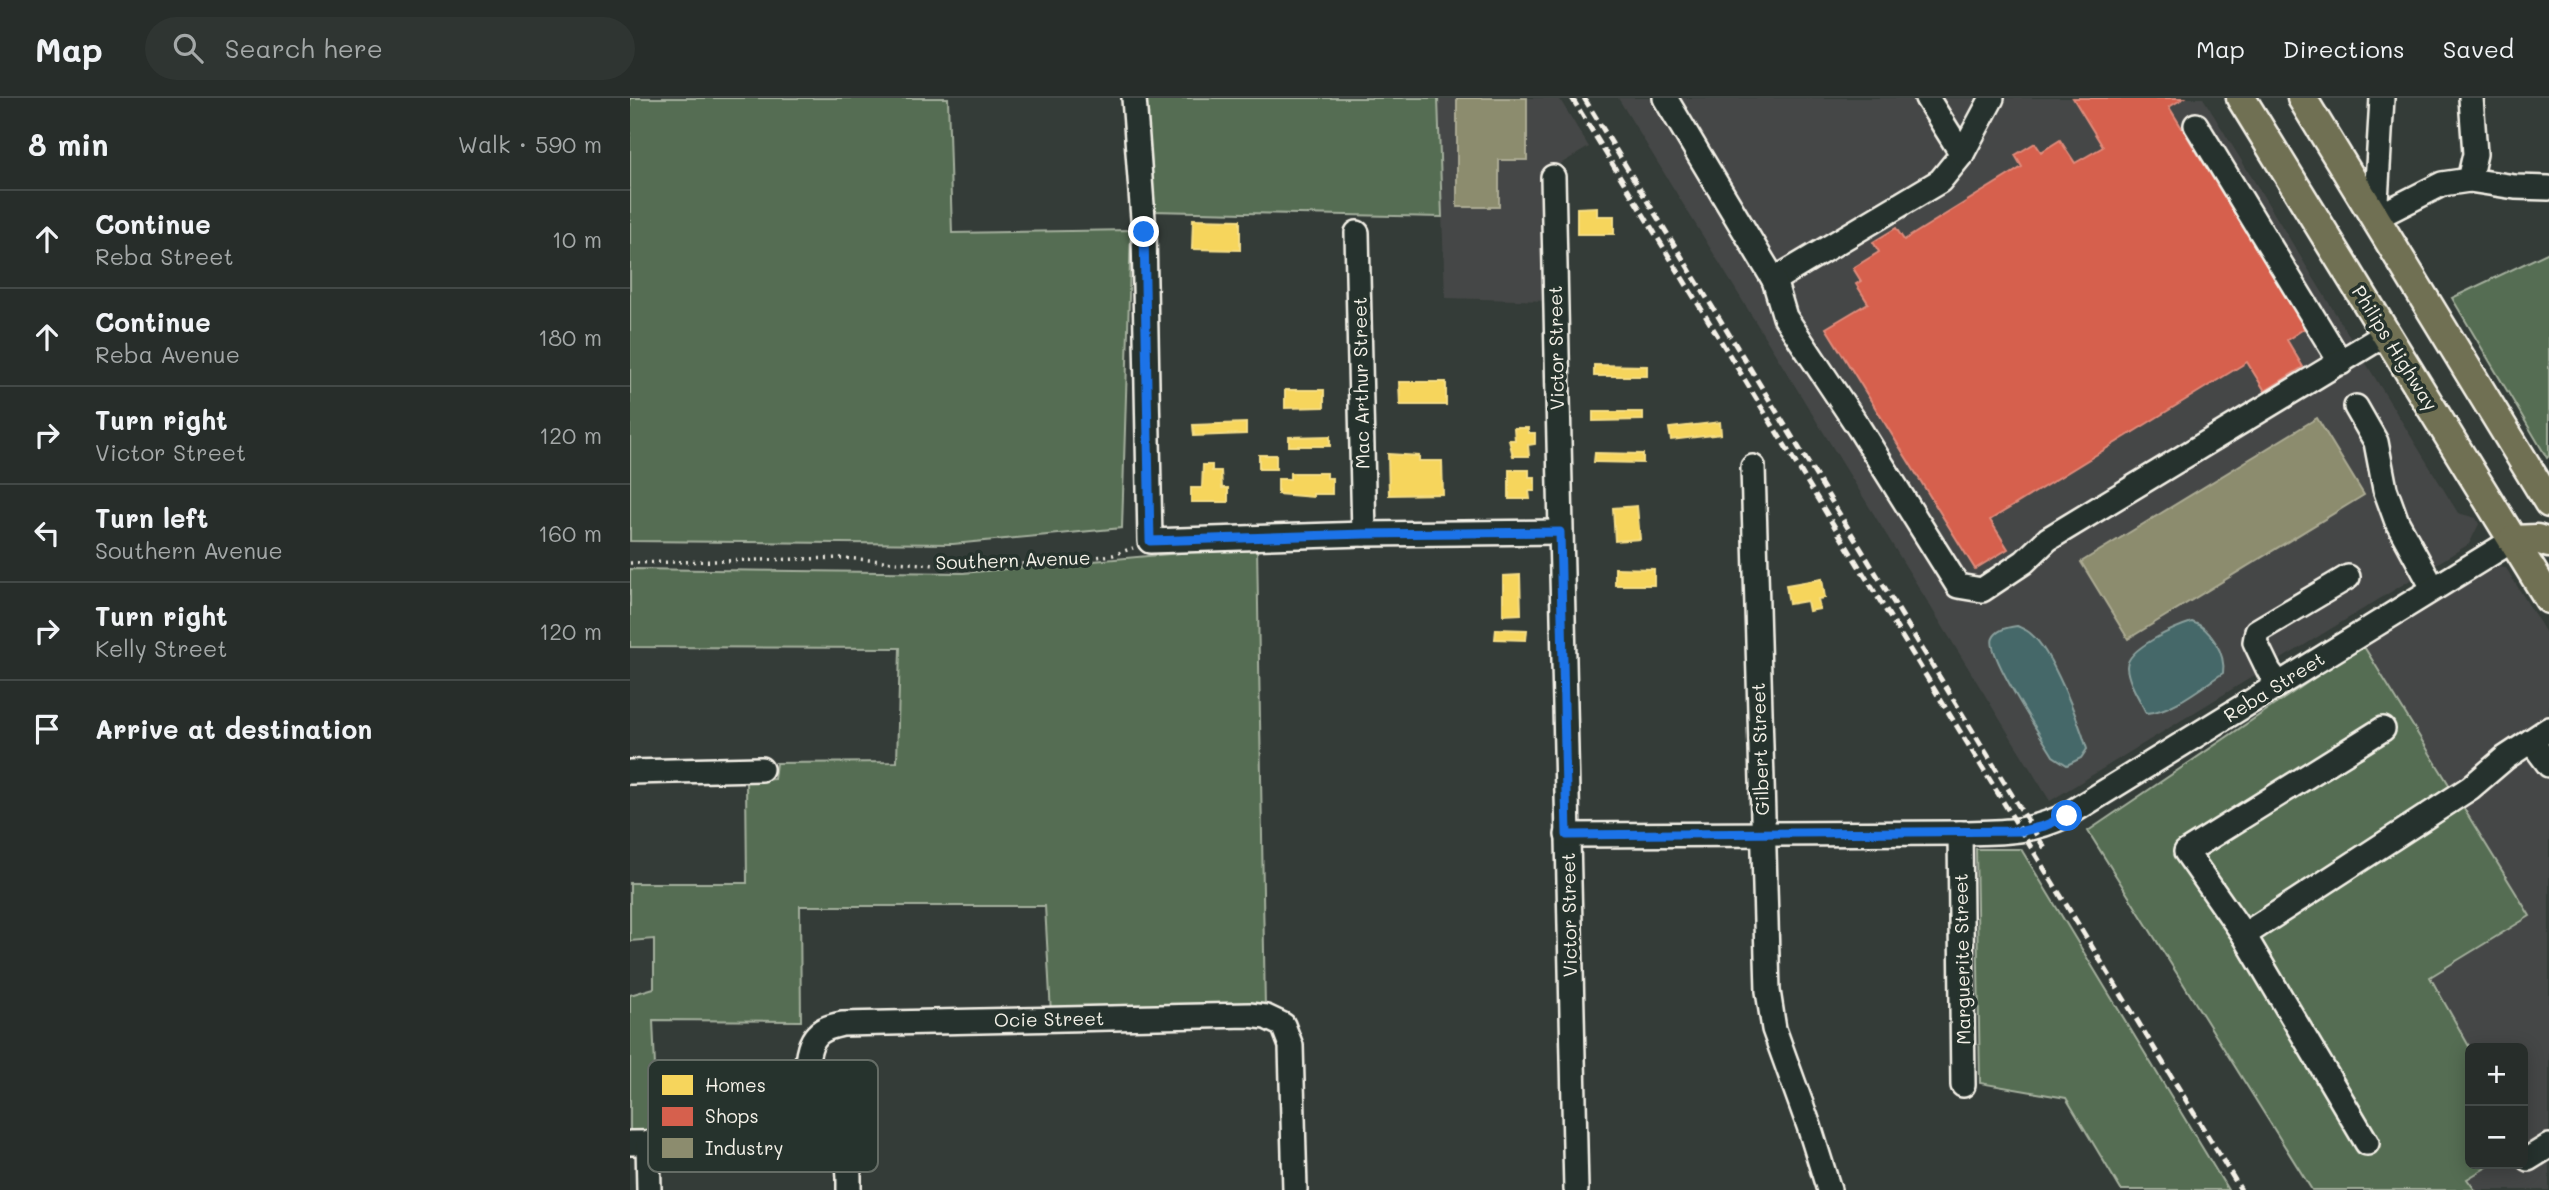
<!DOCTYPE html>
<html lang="en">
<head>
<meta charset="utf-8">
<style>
	:root { --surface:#272d2a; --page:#2f3532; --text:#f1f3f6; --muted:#a4a8a8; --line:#434947 }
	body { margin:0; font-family:Mali,sans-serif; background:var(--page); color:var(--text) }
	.controls { position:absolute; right:21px; bottom:21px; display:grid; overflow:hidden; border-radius:10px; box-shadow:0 4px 18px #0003 }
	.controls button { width:63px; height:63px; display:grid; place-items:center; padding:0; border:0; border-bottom:2px solid var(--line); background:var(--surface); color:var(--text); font:35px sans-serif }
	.stop { position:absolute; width:21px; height:21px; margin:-16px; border:5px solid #1a73e8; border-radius:50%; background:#fff }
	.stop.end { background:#1a73e8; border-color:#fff; box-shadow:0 2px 7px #0008 }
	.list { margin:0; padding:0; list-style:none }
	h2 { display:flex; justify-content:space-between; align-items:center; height:91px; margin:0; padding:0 28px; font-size:30px }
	h2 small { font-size:23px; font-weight:400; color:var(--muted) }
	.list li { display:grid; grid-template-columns:46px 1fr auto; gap:21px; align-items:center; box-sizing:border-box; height:98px; padding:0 28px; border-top:2px solid var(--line) }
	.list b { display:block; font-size:26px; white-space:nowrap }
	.list p { margin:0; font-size:23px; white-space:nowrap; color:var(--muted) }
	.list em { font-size:23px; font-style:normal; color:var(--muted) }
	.icon { flex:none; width:38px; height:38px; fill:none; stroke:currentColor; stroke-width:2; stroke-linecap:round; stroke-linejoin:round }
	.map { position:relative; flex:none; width:1919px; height:1092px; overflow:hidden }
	header { display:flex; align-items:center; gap:42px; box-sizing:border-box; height:98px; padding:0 35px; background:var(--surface); border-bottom:2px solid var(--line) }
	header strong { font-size:33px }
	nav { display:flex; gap:38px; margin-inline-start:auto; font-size:24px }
	.search { width:490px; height:63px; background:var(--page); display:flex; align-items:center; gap:18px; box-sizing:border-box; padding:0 24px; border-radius:38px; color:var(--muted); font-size:26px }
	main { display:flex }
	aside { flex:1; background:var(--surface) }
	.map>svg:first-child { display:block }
	.built { fill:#454746 }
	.green { fill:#556d52; stroke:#a4af9d; stroke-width:2 }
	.water { fill:#446869; stroke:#8a9f9c; stroke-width:2 }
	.homes { fill:#f6d55c; stroke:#f5dd86; stroke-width:2 }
	.shops { fill:#d6604d; stroke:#df8c7c; stroke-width:2 }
	.industry { fill:#8c8c6e; stroke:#abaa93; stroke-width:2 }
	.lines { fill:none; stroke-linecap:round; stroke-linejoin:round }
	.minor-casing { stroke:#f4f1e8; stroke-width:28 }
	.major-casing { stroke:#f4f1e8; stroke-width:33 }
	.path { stroke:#f4f1e8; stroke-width:3.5; stroke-dasharray:2 5; stroke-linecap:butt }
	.minor { stroke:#26332d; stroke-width:23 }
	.major { stroke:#706f52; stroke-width:28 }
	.rail { stroke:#f4f1e8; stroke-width:5; stroke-dasharray:10 5; stroke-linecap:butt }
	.route { stroke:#1a73e8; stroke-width:9 }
	.labels { text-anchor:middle; stroke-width:7; stroke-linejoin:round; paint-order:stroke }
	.street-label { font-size:19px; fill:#f4f1e8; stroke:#26332d }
	.key { fill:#26332d; stroke:#646c65; stroke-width:2 }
	.key-label { font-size:19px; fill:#f4f1e8 }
</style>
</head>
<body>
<header>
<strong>Map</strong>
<div class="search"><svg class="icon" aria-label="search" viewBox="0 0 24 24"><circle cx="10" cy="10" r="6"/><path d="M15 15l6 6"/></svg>Search here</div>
<nav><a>Map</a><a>Directions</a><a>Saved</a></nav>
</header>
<main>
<aside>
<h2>8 min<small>Walk · 590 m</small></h2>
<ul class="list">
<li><svg class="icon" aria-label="ahead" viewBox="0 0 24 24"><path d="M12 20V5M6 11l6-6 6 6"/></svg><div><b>Continue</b><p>Reba Street</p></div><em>10 m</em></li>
<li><svg class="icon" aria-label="ahead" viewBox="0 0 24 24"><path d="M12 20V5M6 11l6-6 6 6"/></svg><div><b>Continue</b><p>Reba Avenue</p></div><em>180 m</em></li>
<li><svg class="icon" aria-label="right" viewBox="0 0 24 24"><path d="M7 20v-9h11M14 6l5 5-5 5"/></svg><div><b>Turn right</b><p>Victor Street</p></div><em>120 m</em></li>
<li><svg class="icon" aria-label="left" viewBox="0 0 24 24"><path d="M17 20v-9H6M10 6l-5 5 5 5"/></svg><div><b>Turn left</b><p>Southern Avenue</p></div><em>160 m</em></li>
<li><svg class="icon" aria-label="right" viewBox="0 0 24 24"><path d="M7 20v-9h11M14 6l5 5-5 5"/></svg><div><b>Turn right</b><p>Kelly Street</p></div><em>120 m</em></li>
<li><svg class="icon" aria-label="arrive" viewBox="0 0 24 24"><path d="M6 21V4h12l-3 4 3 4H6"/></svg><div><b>Arrive at destination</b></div></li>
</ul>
</aside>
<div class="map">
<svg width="1919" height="1092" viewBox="0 0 1919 1092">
	<rect width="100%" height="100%" fill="#343c38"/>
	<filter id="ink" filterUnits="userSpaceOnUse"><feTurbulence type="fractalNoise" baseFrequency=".0143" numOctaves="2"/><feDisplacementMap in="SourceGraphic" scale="14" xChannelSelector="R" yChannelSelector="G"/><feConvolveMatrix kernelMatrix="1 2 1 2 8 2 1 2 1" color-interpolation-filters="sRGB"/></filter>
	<g filter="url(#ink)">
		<!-- built -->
		<g class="built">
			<polygon points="808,0 929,0 959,49 915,75 917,203 815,200"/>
			<polygon points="988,0 1573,0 1828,415 1846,420 1849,426 1839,446 1420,703"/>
			<polygon points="1867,469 1876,470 1919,540 1919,1092 1845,1092 1836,1081 1862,1066 1893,1066 1893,950 1840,950 1800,879 1733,547"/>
		</g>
		<!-- green -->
		<g class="green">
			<polygon points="0,0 318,0 322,135 501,132 492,430 323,446 0,443"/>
			<polygon points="514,0 808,0 812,119 521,113"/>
			<polygon points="1919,154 1919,358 1917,360 1822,200"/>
			<polygon points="627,448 635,911 421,916 415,808 170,808 171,923 23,922 28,1039 0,1039 0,897 24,890 24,841 0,843 0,785 117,785 116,683 144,681 146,665 267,664 270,550 0,549 0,471 333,475"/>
			<polygon points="1733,547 1900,818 1800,879 1840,950 1840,1066 1862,1066 1837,1081 1845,1092 1682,1092 1458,733"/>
			<polygon points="1346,751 1391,751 1598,1092 1491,1092 1436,1000 1350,985"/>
		</g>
		<!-- water -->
		<g class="water">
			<path d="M 1562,524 C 1580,529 1596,556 1593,575 C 1573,588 1540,615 1516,615 C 1510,601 1498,585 1497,569 C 1497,550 1546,529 1562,524 Z"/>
			<path d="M 1387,528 C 1391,530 1397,532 1401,536 C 1422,553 1449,624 1457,651 L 1451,660 L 1437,667 L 1423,658 C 1413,641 1355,554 1363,540 C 1367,531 1378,529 1387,528 Z"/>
		</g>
		<!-- homes -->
		<g class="homes">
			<polygon points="967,109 967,118 984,118 984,136 947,136 947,110"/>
			<polygon points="563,121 610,122 610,152 562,151"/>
			<polygon points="964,267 1017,268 1017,278 964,278"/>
			<polygon points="769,284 816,284 816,307 770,307"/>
			<polygon points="655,292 694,292 694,309 655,310"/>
			<polygon points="963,314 1013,314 1013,322 963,323"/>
			<polygon points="1090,324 1091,336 1041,342 1039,330"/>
			<polygon points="616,325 616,336 564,338 563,327"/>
			<polygon points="884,330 898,330 898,335 905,335 905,346 898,347 899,358 883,358 879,342 885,342"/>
			<polygon points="700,338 700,348 659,348 659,339"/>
			<polygon points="965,355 1013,356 1013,365 964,364"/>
			<polygon points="758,356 789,358 789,363 812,363 813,396 759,397"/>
			<rect x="629" y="357" width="17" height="14"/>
			<polygon points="573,367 582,367 582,373 591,373 592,390 598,390 598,404 561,404 561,390 572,390"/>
			<polygon points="879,372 899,372 899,379 905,379 905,393 899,393 900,401 879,401"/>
			<polygon points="660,375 697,375 697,380 702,380 702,396 683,396 683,399 648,396 648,381 660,381"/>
			<polygon points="1007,408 1010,441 985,443 983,410"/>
			<polygon points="985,470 1024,471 1024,487 985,487"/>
			<polygon points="890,477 891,516 873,517 873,478"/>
			<polygon points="1192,481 1195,500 1188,501 1190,511 1179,513 1177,503 1159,506 1156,487"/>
			<polygon points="866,531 897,532 896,542 865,541"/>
		</g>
		<!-- shops -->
		<polygon class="shops" points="1443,0 1554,0 1539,9 1675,230 1657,242 1673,269 1635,293 1617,264 1360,422 1378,451 1345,471 1196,230 1238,205 1226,186 1231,183 1223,170 1249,154 1243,144 1266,130 1274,142 1392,69 1385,57 1405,45 1411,54 1430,42 1445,65 1473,49"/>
		<!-- industry -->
		<g class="industry">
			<polygon points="827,0 897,0 897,62 869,62 869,109 827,109"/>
			<polygon points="1687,320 1734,397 1498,541 1451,464"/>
		</g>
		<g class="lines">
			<defs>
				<g id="minor">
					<polyline points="504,0 514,134 520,443 734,436 930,434"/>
					<polyline points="1035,0 1144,182 1310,83 1332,56 1362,0"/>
					<polyline points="1297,0 1332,56"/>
					<polyline points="1566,27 1711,265"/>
					<polyline points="923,79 946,1092"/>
					<polyline points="1839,82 1845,56 1841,0"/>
					<polyline points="1745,120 1812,86 1839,82 1885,89 1919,90"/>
					<polyline points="1745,120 1752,0"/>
					<polyline points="727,135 734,436"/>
					<polyline points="1144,182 1155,219 1229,330 1328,488 1352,492 1394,464 1418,441 1756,236"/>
					<polyline points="1726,309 1746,344 1755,391 1767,424 1803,490"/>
					<polyline points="1123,369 1138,893 1144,931 1179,1028 1199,1092"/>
					<polyline points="1649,586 1639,573 1625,544 1627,533 1718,479"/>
					<polyline points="1901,643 1919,667"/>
					<polyline points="0,674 131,671"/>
					<polyline points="1330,735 1333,987"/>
					<path d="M 937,737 L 1330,735 C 1372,734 1397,736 1437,717 L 1883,442"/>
					<polyline points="1614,837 1840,690 1875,660 1919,631"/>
					<path d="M 182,1042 C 180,1017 168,956 187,937 C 193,930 203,928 212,926 L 619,917 L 636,919 L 653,927 L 661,948 L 665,1092"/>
					<path d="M 0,1045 L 194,1043 C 221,1052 219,1067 219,1092"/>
					<polyline points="18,1045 19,1092"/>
					<polyline points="1737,1045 1614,837 1556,754 1753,631"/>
					<polyline points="1898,1061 1919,1048"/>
				</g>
				<g id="major">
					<polyline points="1611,0 1919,501"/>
					<polyline points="1672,0 1919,405"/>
					<polyline points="1883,442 1907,441 1919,445"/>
				</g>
			</defs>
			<!-- minor casing -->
			<use href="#minor" class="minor-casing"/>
			<!-- major casing -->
			<use href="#major" class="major-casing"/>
			<!-- path -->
			<polyline class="path" points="0,465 213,460 331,469 411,465 483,457 503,450"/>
			<!-- minor -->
			<use href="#minor" class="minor"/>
			<!-- major -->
			<use href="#major" class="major"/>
			<!-- rail -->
			<g class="rail">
				<polyline points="942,0 1611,1092"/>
				<polyline points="954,0 1417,754"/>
			</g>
		</g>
	</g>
	<g class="lines" filter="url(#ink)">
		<!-- route -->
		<polyline class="route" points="514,134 520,443 734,436 930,434 937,737 1393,733 1414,728 1437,718"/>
	</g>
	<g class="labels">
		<!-- street labels -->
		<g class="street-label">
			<text transform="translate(926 250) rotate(-91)" y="7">Victor Street</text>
			<text transform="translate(1765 250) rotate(58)" y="7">Philips Highway</text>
			<text transform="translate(731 285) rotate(-91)" y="7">Mac Arthur Street</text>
			<text transform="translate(383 462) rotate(-2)" y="7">Southern Avenue</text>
			<text transform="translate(1644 589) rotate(-32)" y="7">Reba Street</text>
			<text transform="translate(1130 651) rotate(-92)" y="7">Gilbert Street</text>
			<text transform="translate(939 817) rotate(-91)" y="7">Victor Street</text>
			<text transform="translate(1332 861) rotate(-91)" y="7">Marguerite Street</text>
			<text transform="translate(419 921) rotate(-1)" y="7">Ocie Street</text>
		</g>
	</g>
	<!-- legend -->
	<rect x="18" y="962" width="230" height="112" rx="10" class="key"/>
	<rect x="32" y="977" width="31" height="20" fill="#f6d55c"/>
	<rect x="32" y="1009" width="31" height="19" fill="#d6604d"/>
	<rect x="32" y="1040" width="31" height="20" fill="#8c8c6e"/>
	<g class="key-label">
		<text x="75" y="994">Homes</text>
		<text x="75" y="1025">Shops</text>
		<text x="75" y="1057">Industry</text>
	</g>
</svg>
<div class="controls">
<button>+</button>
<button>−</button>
</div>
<div class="stop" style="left:1437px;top:718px"></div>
<div class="stop end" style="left:514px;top:134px"></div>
</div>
</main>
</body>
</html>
